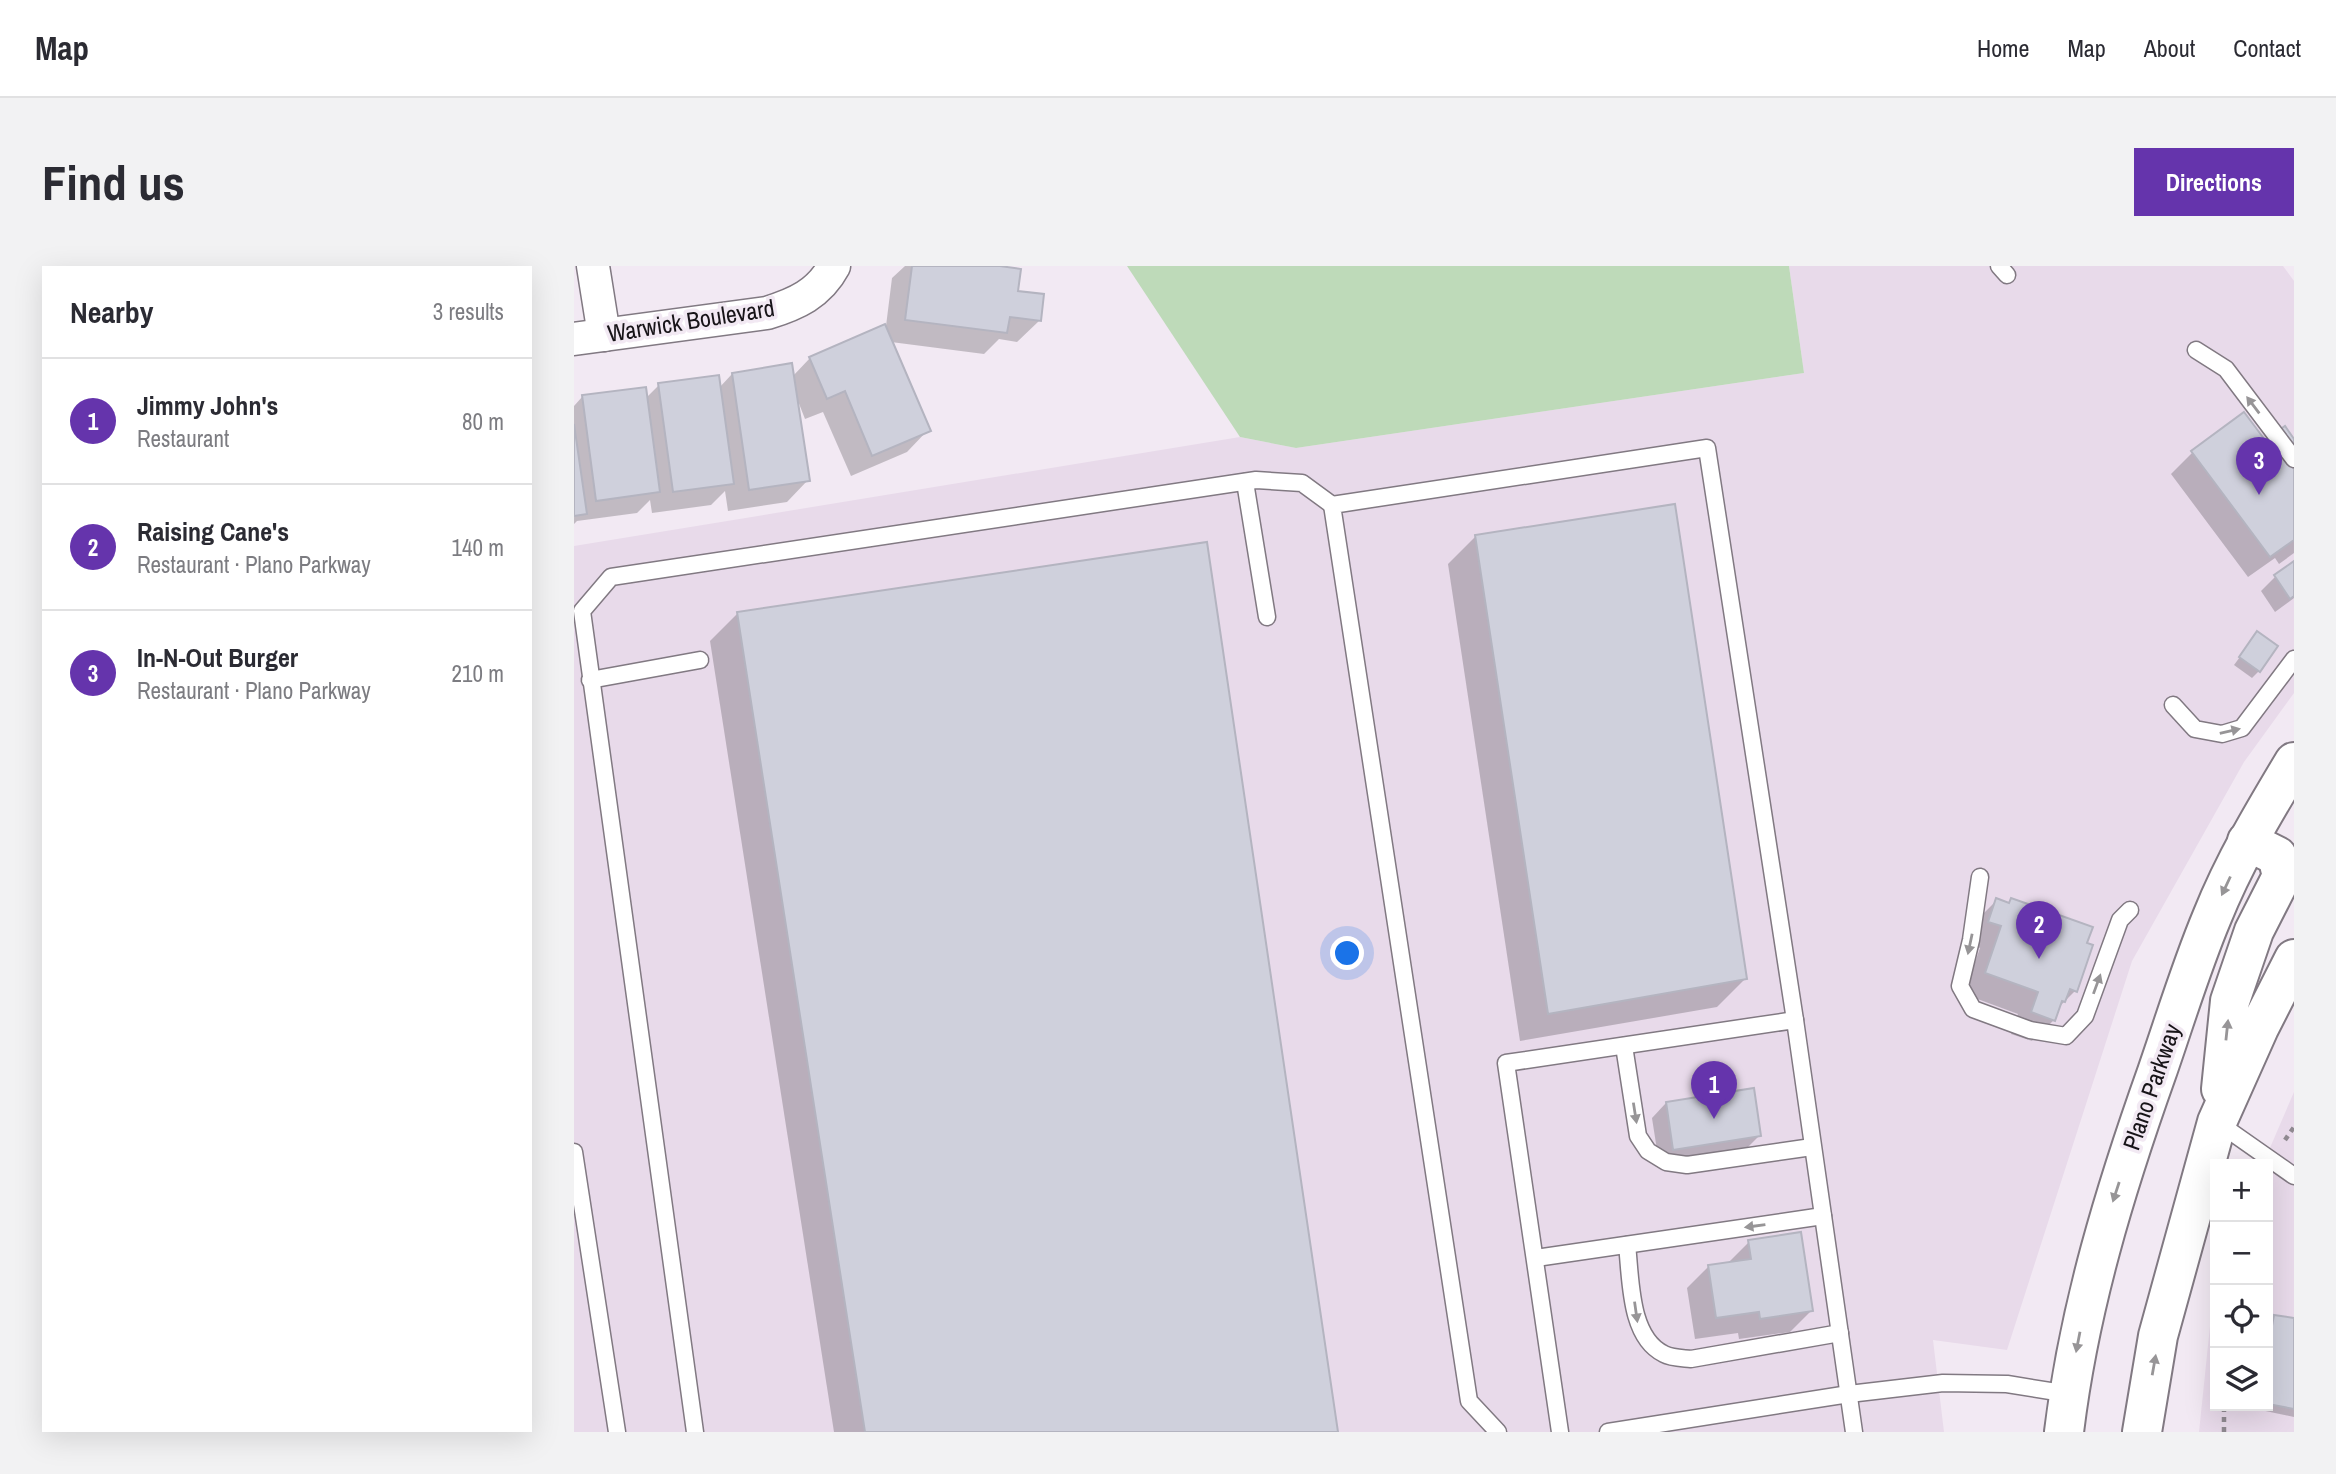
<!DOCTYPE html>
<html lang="en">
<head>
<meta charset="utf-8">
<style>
	:root { --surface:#fff; --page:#f2f2f3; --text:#2b2b33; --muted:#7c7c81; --line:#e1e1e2; --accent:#6534ac }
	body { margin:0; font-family:"Archivo Narrow",sans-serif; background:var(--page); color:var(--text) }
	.controls { position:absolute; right:21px; bottom:21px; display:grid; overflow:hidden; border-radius:0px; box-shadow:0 7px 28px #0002 }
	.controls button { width:63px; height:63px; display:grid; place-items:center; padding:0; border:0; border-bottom:2px solid var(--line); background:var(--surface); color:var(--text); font:35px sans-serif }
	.you { position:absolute; left:774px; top:688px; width:24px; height:24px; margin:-18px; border:5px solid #fff; border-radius:50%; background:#1a73e8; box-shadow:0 0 0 10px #1a73e833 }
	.badge { display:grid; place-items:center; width:46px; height:46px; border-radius:50%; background:var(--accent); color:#fff; font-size:23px; font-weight:700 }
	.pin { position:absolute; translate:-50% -58px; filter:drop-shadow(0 2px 4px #0008) }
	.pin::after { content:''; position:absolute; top:37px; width:24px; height:21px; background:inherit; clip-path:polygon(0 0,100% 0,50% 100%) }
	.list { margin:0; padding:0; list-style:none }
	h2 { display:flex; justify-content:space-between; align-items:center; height:91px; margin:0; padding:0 28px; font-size:30px }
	h2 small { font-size:23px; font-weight:400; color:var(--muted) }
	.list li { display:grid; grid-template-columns:46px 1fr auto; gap:21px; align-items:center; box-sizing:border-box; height:126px; padding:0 28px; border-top:2px solid var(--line) }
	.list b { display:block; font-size:26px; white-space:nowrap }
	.list p { margin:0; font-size:23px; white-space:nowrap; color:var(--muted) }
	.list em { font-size:23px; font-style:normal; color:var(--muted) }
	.icon { flex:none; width:38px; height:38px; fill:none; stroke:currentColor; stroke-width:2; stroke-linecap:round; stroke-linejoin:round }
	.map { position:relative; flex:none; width:1720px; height:1166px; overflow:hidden; border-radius:0px }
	header { display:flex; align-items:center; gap:42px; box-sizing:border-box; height:98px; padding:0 35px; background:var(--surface); border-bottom:2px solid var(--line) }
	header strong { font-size:33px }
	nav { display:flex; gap:38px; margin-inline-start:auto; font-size:24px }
	.intro { display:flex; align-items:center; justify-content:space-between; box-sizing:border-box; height:168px; padding:0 42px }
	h1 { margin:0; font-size:49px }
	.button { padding:18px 32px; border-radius:0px; background:var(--accent); color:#fff; font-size:24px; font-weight:700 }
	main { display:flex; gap:42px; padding:0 42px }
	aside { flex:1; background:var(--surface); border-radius:0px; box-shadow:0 7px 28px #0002 }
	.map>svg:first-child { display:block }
	.built { fill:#e8daea }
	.green { fill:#bedab9 }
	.shadow { fill:#0003 }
	.building { fill:#cfd0dc; stroke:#b4b4c0; stroke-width:2 }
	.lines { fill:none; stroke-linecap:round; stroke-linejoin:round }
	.lane-casing { stroke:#817982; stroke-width:19 }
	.street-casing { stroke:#817982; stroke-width:35 }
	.secondary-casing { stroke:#817982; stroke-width:42 }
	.path { stroke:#8f8990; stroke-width:4.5; stroke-dasharray:5 5; stroke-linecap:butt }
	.lane { stroke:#fff; stroke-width:16 }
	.street { stroke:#fff; stroke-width:32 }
	.secondary { stroke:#fff; stroke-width:38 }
	.oneway { fill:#979597 }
	.labels { text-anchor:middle; stroke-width:7; stroke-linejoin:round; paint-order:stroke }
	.street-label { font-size:24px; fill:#171418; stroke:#f2e9f3 }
</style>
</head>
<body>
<header>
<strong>Map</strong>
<nav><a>Home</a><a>Map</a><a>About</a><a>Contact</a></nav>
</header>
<div class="intro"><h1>Find us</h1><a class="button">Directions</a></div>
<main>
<aside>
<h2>Nearby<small>3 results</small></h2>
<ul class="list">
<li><span class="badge">1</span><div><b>Jimmy John's</b><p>Restaurant</p></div><em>80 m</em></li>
<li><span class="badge">2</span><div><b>Raising Cane's</b><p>Restaurant · Plano Parkway</p></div><em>140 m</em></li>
<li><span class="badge">3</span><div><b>In-N-Out Burger</b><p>Restaurant · Plano Parkway</p></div><em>210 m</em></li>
</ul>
</aside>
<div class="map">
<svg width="1720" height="1166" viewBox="0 0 1720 1166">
	<rect width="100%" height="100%" fill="#f2e9f3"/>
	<!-- built -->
	<g class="built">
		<polygon points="1215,0 1709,0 1720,15 1720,427 1670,496 1558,695 1433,1084 1359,1074 1370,1166 0,1166 0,280 666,171 722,182 1230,107"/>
		<polygon points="1720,826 1720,1166 1625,1166 1641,1012 1641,1140 1694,1140 1694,898 1689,898"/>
	</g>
	<!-- green -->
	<polygon class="green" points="553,0 1215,0 1230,107 722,182 666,171"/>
	<!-- shadow -->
	<g class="shadow">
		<polygon points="331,0 412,0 442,26 465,55 443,76 425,73 410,88 317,76 354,164 333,186 277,210 249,146 231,153 224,135 234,214 213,236 154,245 151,225 137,239 78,247 76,234 63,247 3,255 0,258 0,140 8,131 72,132 85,119 145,122 158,108 219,110 236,92 312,60 318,12"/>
		<polygon points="1720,175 1720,287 1705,298 1701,292 1674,311 1597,208 1619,186 1691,177"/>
		<polygon points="902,270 1171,713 1143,741 946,775 874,298"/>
		<polygon points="1720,297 1720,332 1701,346 1687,325 1701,311"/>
		<polygon points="164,347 762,1166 260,1166 136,375"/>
		<polygon points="1683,368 1685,405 1678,412 1660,399"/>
		<polygon points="1423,634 1433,638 1438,634 1501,725 1484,742 1480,754 1458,775 1437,768 1444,748 1390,728 1406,682 1394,677 1401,656"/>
		<polygon points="1092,837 1185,870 1171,884 1085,897 1078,852"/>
		<polygon points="1175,976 1238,1044 1216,1066 1165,1073 1164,1067 1121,1073 1113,1022 1134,1001 1153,998"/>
		<polygon points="1701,1051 1719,1054 1720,1051 1720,1151 1677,1142 1677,1140 1694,1140 1694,1058"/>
	</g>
	<!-- building -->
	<g class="building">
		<polygon points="338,0 426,0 447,3 444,25 470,28 467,55 436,51 433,67 331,54"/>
		<polygon points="311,58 357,165 298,190 271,125 253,133 235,91"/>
		<polygon points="218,97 236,215 175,224 158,107"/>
		<polygon points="145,109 160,218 99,226 84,117"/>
		<polygon points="72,121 86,226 22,235 8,129"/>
		<polygon points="1670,146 1691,174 1711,160 1720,173 1720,274 1696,291 1617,185"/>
		<polygon points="0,158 13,248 0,250"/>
		<polygon points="1101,238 1173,713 974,748 901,269"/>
		<polygon points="633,276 764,1166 291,1166 163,346"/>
		<polygon points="1720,295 1720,330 1716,333 1700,309"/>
		<polygon points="1683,365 1704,380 1686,406 1665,391"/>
		<polygon points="1422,632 1435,637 1437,632 1519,661 1513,677 1519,679 1503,726 1496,723 1491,736 1488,735 1481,755 1457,746 1464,726 1411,707 1427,660 1414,656"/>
		<polygon points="1180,822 1187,870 1099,884 1092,836"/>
		<polygon points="1227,966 1239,1045 1186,1053 1185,1046 1142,1052 1134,999 1177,993 1174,974"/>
		<polygon points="1700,1049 1720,1052 1720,1143 1694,1138 1694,1081"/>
	</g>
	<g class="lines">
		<defs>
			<g id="lane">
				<polyline points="1425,0 1433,9"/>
				<polyline points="1622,84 1652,103 1720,193"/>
				<polyline points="671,216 693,351"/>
				<polyline points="16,414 126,394"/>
				<polyline points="1599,439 1621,463 1648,468 1668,462 1720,393"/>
				<polyline points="1406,611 1397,674 1386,720 1399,743 1456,764 1492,770 1511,750 1546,654 1556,644"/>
				<polyline points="1050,780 1064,870 1074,885 1092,896 1113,899 1238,881"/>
				<polyline points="1643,856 1720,910"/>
				<polyline points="0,886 43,1166"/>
				<path d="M 1053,979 C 1057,1013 1055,1071 1090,1088 C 1097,1092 1108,1092 1117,1093 L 1266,1067"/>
				<polyline points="962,992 1249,950"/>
				<polyline points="121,1166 8,345 37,311 682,214 728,217 758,239"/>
				<polyline points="924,1166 895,1135 758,239 1133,182 1221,754"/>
				<polyline points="986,1166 932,797 1221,754 1280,1166"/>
				<polyline points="1034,1166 1275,1128 1369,1117 1433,1118 1495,1128"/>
			</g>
			<g id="street">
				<polyline points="19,0 30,69"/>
				<path d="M 0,73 L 193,47 C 222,38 245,28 260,0"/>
			</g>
			<g id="secondary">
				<polyline points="1647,823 1656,735 1680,665 1708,610 1703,590 1673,575"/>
				<path d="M 1490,1166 C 1505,1042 1541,924 1583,806 C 1601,754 1617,701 1638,651 C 1660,596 1690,546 1720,496"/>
				<polyline points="1568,1166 1584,1070 1643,856 1685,762 1720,693"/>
			</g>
		</defs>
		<!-- lane casing -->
		<use href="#lane" class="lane-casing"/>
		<!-- street casing -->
		<use href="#street" class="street-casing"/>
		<!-- secondary casing -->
		<use href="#secondary" class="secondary-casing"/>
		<!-- path -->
		<g class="path">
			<polyline points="1711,874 1720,861"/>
			<polyline points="1650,1166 1650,1140"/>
		</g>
		<!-- lane -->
		<use href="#lane" class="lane"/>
		<!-- street -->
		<use href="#street" class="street"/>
		<!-- secondary -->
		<use href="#secondary" class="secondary"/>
	</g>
	<!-- one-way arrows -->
	<defs><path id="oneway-solid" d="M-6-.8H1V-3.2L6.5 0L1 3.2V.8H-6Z" transform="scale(1.75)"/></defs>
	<g class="oneway">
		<use href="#oneway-solid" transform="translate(1679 139) rotate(-127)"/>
		<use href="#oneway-solid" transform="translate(1656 465) rotate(-13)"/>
		<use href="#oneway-solid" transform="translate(1652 620) rotate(115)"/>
		<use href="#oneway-solid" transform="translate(1396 678) rotate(102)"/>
		<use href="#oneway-solid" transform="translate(1523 718) rotate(-70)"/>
		<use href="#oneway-solid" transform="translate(1653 764) rotate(-84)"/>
		<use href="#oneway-solid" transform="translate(1061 847) rotate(81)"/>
		<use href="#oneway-solid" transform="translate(1542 926) rotate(108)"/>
		<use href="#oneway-solid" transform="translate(1181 960) rotate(172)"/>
		<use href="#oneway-solid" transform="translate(1062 1046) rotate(82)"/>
		<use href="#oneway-solid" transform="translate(1504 1076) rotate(101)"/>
		<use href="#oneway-solid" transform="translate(1580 1099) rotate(-80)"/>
	</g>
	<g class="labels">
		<!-- street labels -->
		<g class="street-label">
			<text transform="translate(117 55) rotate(-9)" y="8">Warwick Boulevard</text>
			<text transform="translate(1578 821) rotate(-71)" y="8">Plano Parkway</text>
		</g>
	</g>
</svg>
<div class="controls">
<button>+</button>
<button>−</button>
<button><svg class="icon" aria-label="locate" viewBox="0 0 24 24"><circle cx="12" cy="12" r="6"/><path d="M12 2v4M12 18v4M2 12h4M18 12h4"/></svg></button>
<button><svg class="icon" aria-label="layers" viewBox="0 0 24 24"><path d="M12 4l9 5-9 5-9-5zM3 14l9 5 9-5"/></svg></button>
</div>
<div class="you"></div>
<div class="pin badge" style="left:1140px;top:853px">1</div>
<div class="pin badge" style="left:1465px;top:693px">2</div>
<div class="pin badge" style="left:1685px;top:229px">3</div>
</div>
</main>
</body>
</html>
